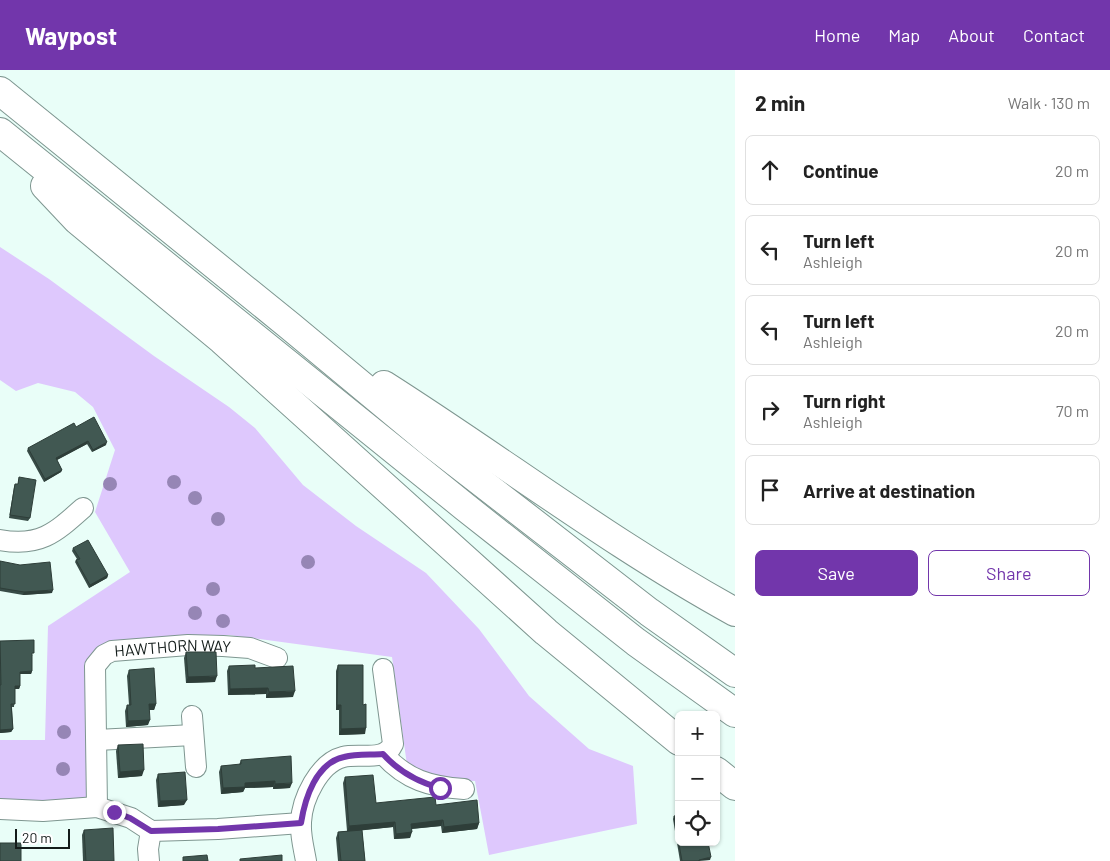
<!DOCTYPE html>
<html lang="en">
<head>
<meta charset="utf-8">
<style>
	:root { --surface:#fff; --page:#f6f6f6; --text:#222; --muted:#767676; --line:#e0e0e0; --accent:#7236ab }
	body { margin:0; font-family:Barlow,sans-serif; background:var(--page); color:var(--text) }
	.controls { position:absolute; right:15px; bottom:15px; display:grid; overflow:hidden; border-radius:8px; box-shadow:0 1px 4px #0004 }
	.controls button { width:45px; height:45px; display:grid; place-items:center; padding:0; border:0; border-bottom:1px solid var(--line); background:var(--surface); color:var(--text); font:25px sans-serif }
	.scale { position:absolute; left:15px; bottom:12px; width:55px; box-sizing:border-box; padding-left:5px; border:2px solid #131c1a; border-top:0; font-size:14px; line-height:18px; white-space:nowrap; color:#131c1a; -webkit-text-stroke:4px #fff; paint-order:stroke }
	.stop { position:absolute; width:15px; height:15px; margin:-11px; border:4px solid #7236ab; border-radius:50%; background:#fff }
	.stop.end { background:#7236ab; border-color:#fff; box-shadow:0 1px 5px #0008 }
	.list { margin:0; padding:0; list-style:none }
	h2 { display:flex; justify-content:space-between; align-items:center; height:65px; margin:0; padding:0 20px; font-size:21px }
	h2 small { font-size:16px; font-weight:400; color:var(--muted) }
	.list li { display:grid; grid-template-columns:32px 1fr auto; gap:15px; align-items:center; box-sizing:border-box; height:70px; margin:0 10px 10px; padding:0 10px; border:1px solid var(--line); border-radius:8px }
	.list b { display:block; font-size:19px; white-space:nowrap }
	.list p { margin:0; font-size:16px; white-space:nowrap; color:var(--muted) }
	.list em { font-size:16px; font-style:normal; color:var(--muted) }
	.actions { display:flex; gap:10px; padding:15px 20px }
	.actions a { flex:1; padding:11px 0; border:1px solid var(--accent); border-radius:8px; text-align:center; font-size:18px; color:var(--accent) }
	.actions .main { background:var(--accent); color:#fff }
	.icon { flex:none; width:28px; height:28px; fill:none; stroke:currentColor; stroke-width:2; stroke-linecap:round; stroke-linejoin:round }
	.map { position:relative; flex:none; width:735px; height:791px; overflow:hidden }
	header { display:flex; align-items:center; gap:30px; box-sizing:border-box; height:70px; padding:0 25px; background:var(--accent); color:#fff }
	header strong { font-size:24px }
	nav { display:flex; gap:28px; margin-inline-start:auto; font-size:18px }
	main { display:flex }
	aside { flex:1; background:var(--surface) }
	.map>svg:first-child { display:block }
	.green { fill:#dec8fd }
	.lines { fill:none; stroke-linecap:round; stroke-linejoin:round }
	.minor-casing { stroke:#7e9690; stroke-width:22 }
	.highway-casing { stroke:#7e9690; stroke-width:30 }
	.minor { stroke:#fff; stroke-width:20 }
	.highway { stroke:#fff; stroke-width:28 }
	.tree { fill:#9686b5 }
	.wall { fill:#384c47 }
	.shaded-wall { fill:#2e3e39 }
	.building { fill:#415852; stroke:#2e3e39 }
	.route { stroke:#7236ab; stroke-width:6 }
	.labels { text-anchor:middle; stroke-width:5; stroke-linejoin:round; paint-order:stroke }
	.street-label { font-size:16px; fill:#131c1a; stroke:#fff }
</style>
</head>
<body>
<header>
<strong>Waypost</strong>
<nav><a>Home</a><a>Map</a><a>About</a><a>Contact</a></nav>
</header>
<main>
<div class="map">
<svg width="735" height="791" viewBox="0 0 735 791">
	<rect width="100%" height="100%" fill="#e9fef8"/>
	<!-- green -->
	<polygon class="green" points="0,177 49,209 154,286 229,337 255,358 303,415 356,456 426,503 479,559 529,626 589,679 633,696 637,754 489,785 475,711 441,710 408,702 392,587 229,565 181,565 105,573 93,586 91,729 0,731 0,670 45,670 48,556 130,502 95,442 115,380 93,337 75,322 38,313 16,321 0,310"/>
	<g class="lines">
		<defs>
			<g id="minor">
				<path d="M 0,470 C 40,477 55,463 83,438"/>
				<polyline points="192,646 196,697"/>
				<polyline points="97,670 193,665"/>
				<path d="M 383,684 C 406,710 431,717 464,719"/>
				<path id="s1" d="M 97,737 L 95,596 L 104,585 L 112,581 L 188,575 L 223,576 L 250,578 L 277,588"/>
				<polyline points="0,739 43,741 97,737 131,748 151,761 218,759 301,753"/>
				<polyline points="149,791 148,779 151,761"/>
				<path d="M 306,791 C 304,779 300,765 301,752 C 302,729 319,693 343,687 C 359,683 385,692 393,674 L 383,599"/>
			</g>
			<g id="highway">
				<polyline points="0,21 290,256 432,374 649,542 735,603"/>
				<polyline points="0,62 465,437 636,572 735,643"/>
				<polyline points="45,116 77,150 222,270 546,562 679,671"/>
				<path d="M 384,315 C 502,390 613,475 735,542"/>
				<polyline points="716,701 735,716"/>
			</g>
		</defs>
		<!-- minor casing -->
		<use href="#minor" class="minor-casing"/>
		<!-- highway casing -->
		<use href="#highway" class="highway-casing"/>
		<!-- minor -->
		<use href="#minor" class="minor"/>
		<!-- highway -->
		<use href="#highway" class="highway"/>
	</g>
	<!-- trees -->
	<g class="tree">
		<circle cx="174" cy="412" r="7"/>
		<circle cx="110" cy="414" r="7"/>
		<circle cx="195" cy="428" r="7"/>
		<circle cx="218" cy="449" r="7"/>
		<circle cx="308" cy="492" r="7"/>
		<circle cx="213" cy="519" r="7"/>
		<circle cx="195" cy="543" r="7"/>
		<circle cx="223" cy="551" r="7"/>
		<circle cx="64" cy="662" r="7"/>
		<circle cx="63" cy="699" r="7"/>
	</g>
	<!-- wall -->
	<g class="wall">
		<polygon points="76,357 106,375 92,382 87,374 57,390 62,400 61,402 44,412 27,381 28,378"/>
		<polygon points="19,407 30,448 28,451 9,448 14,417 15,414 18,414"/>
		<polygon points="73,478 108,505 107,508 89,518 75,492 76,490 77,489 72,481"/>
		<polygon points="0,491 52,523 23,525 0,521"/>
		<polygon points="0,571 33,586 32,586 32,601 31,604 20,604 20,616 19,619 15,619 14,637 12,637 13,659 11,662 0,663"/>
		<polygon points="186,582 215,612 186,613 184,588"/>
		<polygon points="338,595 363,635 365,664 339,665 339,640 336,640 336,601"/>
		<polygon points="229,596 255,598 293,627 266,628 266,624 228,625 227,601"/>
		<polygon points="129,600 156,634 154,640 149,640 148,655 126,657 125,641 127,635 129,635 127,606"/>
		<polygon points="118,675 142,706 118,708 116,681"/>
		<polygon points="241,690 290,718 273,719 273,717 245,718 243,722 221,724 219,702 221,696 239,695"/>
		<polygon points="158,704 184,735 158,737 156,710"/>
		<polygon points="345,707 376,733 436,735 479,753 477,759 442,763 441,756 412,759 410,768 394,769 393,757 362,760 365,791 338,791 336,768 338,762 347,761 343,713"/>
		<polygon points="674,746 710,790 680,791 673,749"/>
		<polygon points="84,760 114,791 83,791 82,765"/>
	</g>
	<!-- shaded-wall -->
	<g class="shaded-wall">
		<polygon points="88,371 87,374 55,391 56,388"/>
		<polygon points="107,372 106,375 92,382 93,380"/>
		<polygon points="62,400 61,402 44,412 45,409"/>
		<polygon points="108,505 107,508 89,518 90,515"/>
		<polygon points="53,520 52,523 23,525 24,522"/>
		<polygon points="32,601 31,604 19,604 20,602"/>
		<polygon points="217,606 215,612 186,613 188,607"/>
		<polygon points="15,616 20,616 19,619 14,619"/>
		<polygon points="268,618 266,624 228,625 230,619"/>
		<polygon points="295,621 293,627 266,628 269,622"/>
		<polygon points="149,634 156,634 154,640 147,640"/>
		<polygon points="337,635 341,635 339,640 336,640"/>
		<polygon points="150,650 148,655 126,657 128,651"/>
		<polygon points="366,658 365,664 339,665 341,659"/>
		<polygon points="13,659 11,662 0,663 0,660"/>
		<polygon points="144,700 142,706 118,708 120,702"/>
		<polygon points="275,711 273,717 245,718 243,722 221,724 223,718 245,713"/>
		<polygon points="292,713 290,718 273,719 275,714"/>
		<polygon points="187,730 184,735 158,737 160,731"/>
		<polygon points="443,750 441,756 409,759 411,754"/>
		<polygon points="395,752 393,757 347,762 349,756"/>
		<polygon points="479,753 477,759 442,763 444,757"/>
		<polygon points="412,762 410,768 394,769 396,764"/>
		<polygon points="711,787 710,790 698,791 699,790"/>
	</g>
	<!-- building -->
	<g class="building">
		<polygon points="94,347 107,372 93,380 88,371 56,388 62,400 45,409 28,378 74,353 76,357"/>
		<polygon points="19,407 36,410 30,448 10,445 15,414 18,414"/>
		<polygon points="88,470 108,505 90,515 76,490 80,489 73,478"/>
		<polygon points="0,491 20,495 50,492 53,520 24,522 0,518"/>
		<polygon points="34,570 34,583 32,583 32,601 20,602 20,616 15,616 15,634 11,634 13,659 0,660 0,615 1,615 0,571"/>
		<polygon points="186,582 216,582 217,606 188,607"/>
		<polygon points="255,595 255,598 293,596 295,621 269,622 268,618 230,619 229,596"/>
		<polygon points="338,595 363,595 363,635 366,634 366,658 341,659 341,635 337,635"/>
		<polygon points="154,598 156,634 149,634 150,650 128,651 127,635 131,635 129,600"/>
		<polygon points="143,674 144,700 120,702 118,675"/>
		<polygon points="291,686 292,713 275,714 275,711 245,713 245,717 223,718 221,696 241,694 241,690"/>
		<polygon points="185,702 187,730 160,731 158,704"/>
		<polygon points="373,705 376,733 435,727 436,735 477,730 479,753 444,757 443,750 411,754 412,762 396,764 395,752 349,756 345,707"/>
		<polygon points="679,745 679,772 708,772 711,787 699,790 699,791 682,791 674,746"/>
		<polygon points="113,758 114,791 86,791 84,760"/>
		<polygon points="362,760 365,791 341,791 338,762"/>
		<rect x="0" y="773" width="21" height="18"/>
		<polygon points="207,785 208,791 183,791 183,787"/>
		<polygon points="282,785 282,791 240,791 240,789"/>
	</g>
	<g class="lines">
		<!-- route -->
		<path class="route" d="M 114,742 L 130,748 L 151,761 L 218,759 L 301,753 C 305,728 316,693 344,687 C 356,684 371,685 383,684 C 399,702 418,712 440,718"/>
	</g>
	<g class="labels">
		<!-- street labels -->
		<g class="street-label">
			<text dy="6" stroke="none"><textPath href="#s1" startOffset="225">HAWTHORN WAY</textPath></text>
		</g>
	</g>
</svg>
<div class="controls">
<button>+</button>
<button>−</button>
<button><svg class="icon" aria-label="locate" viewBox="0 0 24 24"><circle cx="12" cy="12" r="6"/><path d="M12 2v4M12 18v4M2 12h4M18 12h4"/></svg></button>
</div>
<div class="scale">20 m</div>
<div class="stop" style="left:440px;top:718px"></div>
<div class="stop end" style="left:114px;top:742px"></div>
</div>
<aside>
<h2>2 min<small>Walk · 130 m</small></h2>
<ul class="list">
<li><svg class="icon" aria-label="ahead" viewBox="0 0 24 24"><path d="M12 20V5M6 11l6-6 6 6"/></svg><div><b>Continue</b></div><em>20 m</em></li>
<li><svg class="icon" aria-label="left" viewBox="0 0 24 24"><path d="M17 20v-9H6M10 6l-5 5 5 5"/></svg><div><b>Turn left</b><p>Ashleigh</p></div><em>20 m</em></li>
<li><svg class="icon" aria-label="left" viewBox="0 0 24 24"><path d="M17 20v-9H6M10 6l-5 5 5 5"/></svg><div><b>Turn left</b><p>Ashleigh</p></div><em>20 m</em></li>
<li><svg class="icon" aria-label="right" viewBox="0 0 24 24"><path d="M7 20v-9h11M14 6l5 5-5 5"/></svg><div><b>Turn right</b><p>Ashleigh</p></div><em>70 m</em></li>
<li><svg class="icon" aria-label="arrive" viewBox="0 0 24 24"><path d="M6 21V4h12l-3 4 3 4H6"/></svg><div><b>Arrive at destination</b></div></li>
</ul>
<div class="actions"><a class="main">Save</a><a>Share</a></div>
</aside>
</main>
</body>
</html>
